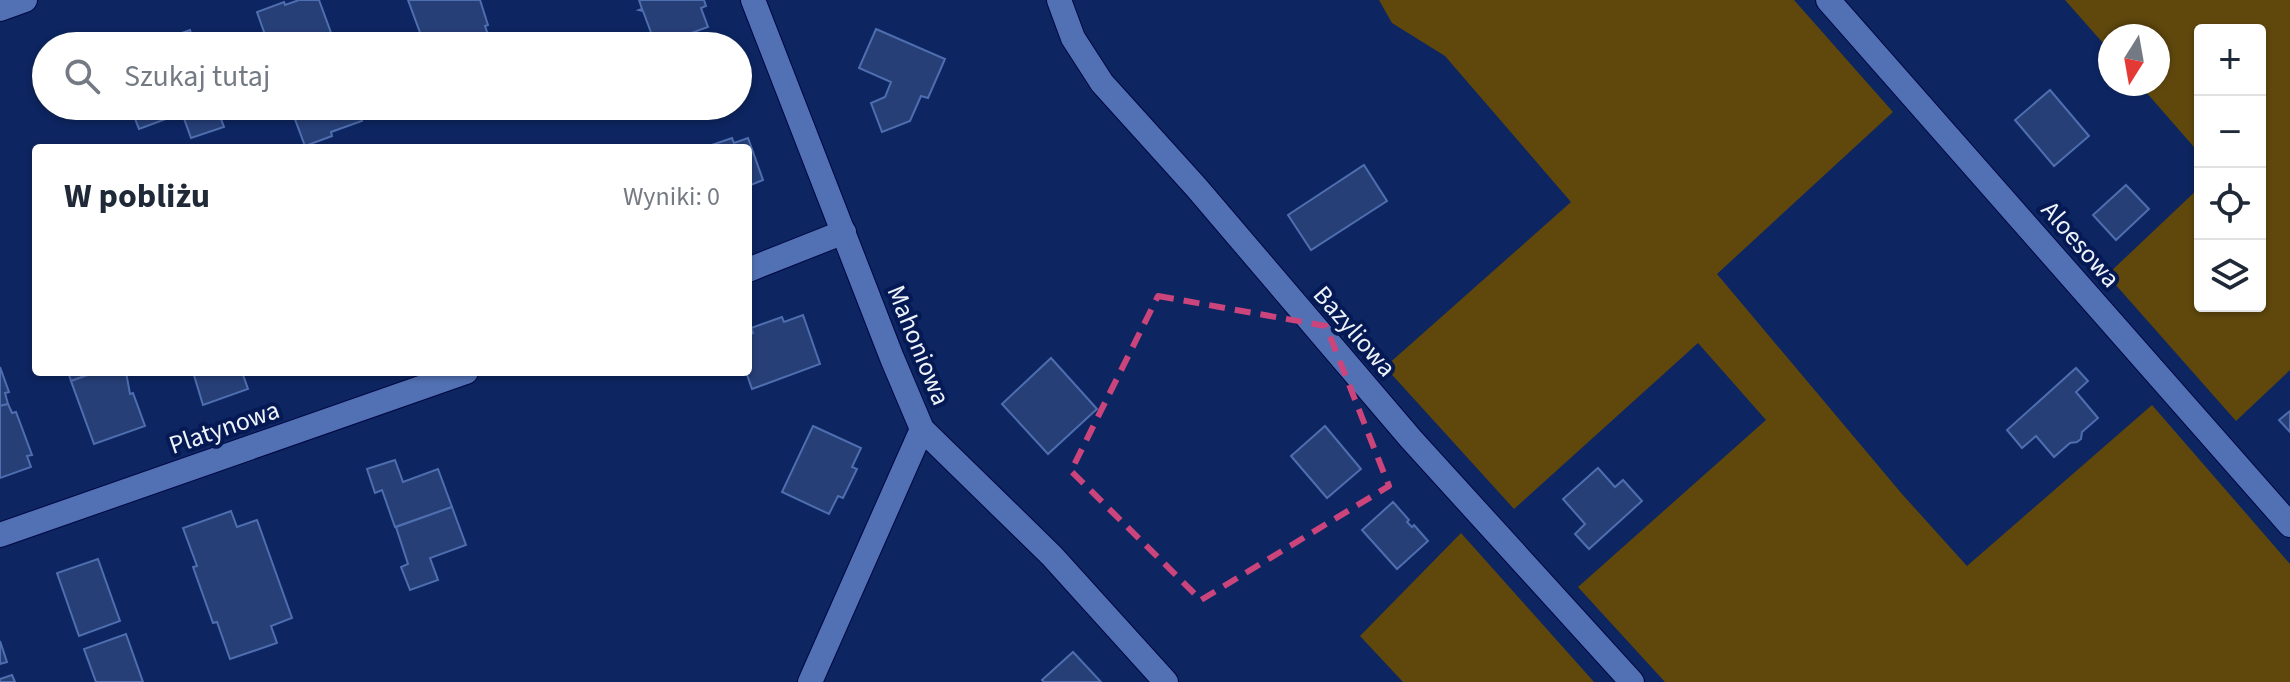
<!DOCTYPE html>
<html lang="pl">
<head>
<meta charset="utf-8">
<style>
	:root { --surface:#fff; --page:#f6f6f7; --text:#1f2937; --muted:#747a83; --line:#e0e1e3 }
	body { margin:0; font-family:"Source Sans 3",sans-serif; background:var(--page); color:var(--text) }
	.controls { position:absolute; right:24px; top:24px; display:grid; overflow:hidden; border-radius:8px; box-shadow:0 2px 6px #0004 }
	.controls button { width:72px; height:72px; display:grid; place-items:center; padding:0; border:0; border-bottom:2px solid var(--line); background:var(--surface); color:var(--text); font:40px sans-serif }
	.compass { position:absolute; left:2098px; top:24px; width:72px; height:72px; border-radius:50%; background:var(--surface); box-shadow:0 2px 6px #0004; rotate:191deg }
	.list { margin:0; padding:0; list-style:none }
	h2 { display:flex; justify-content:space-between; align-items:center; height:104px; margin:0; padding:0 32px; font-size:34px }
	h2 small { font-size:26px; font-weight:400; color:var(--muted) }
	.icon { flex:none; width:44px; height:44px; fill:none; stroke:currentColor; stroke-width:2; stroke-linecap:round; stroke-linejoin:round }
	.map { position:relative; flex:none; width:2290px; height:682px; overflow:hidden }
	.search { position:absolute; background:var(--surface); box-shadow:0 2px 6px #0004; left:32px; top:32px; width:720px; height:88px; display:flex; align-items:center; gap:20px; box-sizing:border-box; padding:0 28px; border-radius:44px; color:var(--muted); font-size:30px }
	.panel { position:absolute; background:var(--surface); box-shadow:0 2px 6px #0004; left:32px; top:144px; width:720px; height:232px; border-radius:8px }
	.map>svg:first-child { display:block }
	.green { fill:#60480d }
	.building { fill:#263f77; stroke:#4f6eaf; stroke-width:2 }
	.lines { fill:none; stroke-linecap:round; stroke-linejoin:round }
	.minor-casing { stroke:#000743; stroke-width:26 }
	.minor { stroke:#5271b4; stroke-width:24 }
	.marked { fill:none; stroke:#cb447b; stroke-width:6; stroke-dasharray:16 10; stroke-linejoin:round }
	.labels { text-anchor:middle; stroke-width:8; stroke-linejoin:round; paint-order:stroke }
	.street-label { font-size:26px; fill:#eef2f9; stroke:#051a54 }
</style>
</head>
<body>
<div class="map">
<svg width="2290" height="682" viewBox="0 0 2290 682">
	<rect width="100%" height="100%" fill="#0d2560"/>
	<!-- green -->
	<g class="green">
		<polygon points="1379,0 1794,0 1893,112 1717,274 1902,494 1967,566 2152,405 2290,564 2290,682 1665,682 1578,587 1766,420 1698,343 1514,509 1385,367 1571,202 1445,56 1392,23"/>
		<polygon points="2065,0 2290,0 2290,370 2236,421 2107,275 2200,187 2200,306 2260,306 2260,30 2200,30 2200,154 2139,84 2158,84 2158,36 2110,36 2110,51"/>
		<polygon points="1461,533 1594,682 1403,682 1360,636"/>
	</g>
	<!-- building -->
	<g class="building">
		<polygon points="299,0 319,0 333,38 337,37 340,46 269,46 257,12 284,2 285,5"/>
		<polygon points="408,0 480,0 488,25 485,26 492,46 425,46"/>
		<polygon points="639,0 704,0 706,6 701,8 708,27 656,46 643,11 639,10 642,9"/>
		<polygon points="876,29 945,59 928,98 921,96 910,121 882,132 871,103 885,97 891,82 859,68"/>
		<polygon points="190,30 195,46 145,46"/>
		<polygon points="2050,90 2089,136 2054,166 2015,120"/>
		<polygon points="130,106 216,106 224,127 191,138 182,113 139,129"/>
		<polygon points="290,106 357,106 362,121 331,132 332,136 305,146"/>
		<polygon points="732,138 734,143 748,138 763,180 748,186 751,193 748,194 748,148 703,148"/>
		<polygon points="1364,165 1387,201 1311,250 1288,215"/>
		<polygon points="2126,185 2149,209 2116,240 2093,215"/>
		<polygon points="803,315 820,364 752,389 746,372 748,372 748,335 753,333 751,328 782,317 784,322"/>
		<polygon points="1051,358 1097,409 1048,454 1002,404"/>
		<polygon points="0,367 9,392 5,393 8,404 0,406"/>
		<polygon points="2076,368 2088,381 2076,392 2098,418 2082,432 2081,439 2077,442 2070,443 2054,457 2036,436 2022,448 2007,430"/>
		<polygon points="68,372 96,372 71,381"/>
		<polygon points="96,372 126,372 130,394 133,393 145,426 94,444 71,381"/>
		<polygon points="193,372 242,372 248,389 203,405"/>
		<polygon points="8,404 12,413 16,412 32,455 27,456 31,467 0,478 0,406"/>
		<polygon points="2290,411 2290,432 2279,420"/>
		<polygon points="813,426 861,448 852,467 857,469 843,498 838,496 829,514 782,492"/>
		<polygon points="1325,426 1361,469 1327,498 1291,456"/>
		<polygon points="395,460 403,482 438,469 452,507 395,527 382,490 375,493 367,469"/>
		<polygon points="1598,468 1615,487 1623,480 1642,501 1589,549 1575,534 1585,524 1563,499"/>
		<polygon points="1393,502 1409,520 1407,522 1412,527 1414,525 1428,541 1397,569 1362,530"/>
		<polygon points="452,507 466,545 430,558 438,580 410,590 401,567 408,564 396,527"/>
		<polygon points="231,511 237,527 257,520 292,618 271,626 277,643 230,659 217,622 213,623 193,567 197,566 183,528"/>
		<polygon points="98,559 120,621 79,636 57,573"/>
		<polygon points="126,634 143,682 96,682 84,649"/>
		<polygon points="0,641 7,662 0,664"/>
		<polygon points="1073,652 1101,682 1044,682 1042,680"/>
		<polygon points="12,675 15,682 0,682 0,679"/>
	</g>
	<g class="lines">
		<defs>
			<g id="minor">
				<polyline points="753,0 892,358 922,429 1052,556 1166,682"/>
				<polyline points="1059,0 1073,38 1102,83 1196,187 1411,439 1632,682"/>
				<polyline points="1828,0 2290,525"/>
				<polyline points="0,9 25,0"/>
				<polyline points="748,270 844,232"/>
				<polyline points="0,535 466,372"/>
				<polyline points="810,682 922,429"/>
			</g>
		</defs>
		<!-- minor casing -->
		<use href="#minor" class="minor-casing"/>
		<!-- minor -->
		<use href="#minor" class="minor"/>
	</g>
	<!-- marked area -->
	<path class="marked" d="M 1158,296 L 1326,326 L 1389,486 L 1201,600 L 1071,471 Z"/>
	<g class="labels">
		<!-- street labels -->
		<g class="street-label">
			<text transform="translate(2081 244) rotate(49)" y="9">Aloesowa</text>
			<text transform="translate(1355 331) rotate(49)" y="9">Bazyliowa</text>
			<text transform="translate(919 345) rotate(68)" y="9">Mahoniowa</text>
			<text transform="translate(224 427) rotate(-19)" y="9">Platynowa</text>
		</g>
	</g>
</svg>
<div class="controls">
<button>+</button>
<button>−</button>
<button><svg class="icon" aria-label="locate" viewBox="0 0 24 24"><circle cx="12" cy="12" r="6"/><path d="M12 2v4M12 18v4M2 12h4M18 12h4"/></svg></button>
<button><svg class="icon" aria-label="layers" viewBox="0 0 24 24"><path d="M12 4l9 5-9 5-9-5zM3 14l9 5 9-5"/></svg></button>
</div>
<svg class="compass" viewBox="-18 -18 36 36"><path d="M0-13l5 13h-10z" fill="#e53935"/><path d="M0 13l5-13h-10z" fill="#747a83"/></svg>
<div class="search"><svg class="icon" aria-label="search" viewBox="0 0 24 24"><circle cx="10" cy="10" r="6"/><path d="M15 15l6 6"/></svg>Szukaj tutaj</div>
<section class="panel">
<h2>W pobliżu<small>Wyniki: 0</small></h2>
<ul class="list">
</ul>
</section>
</div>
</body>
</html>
